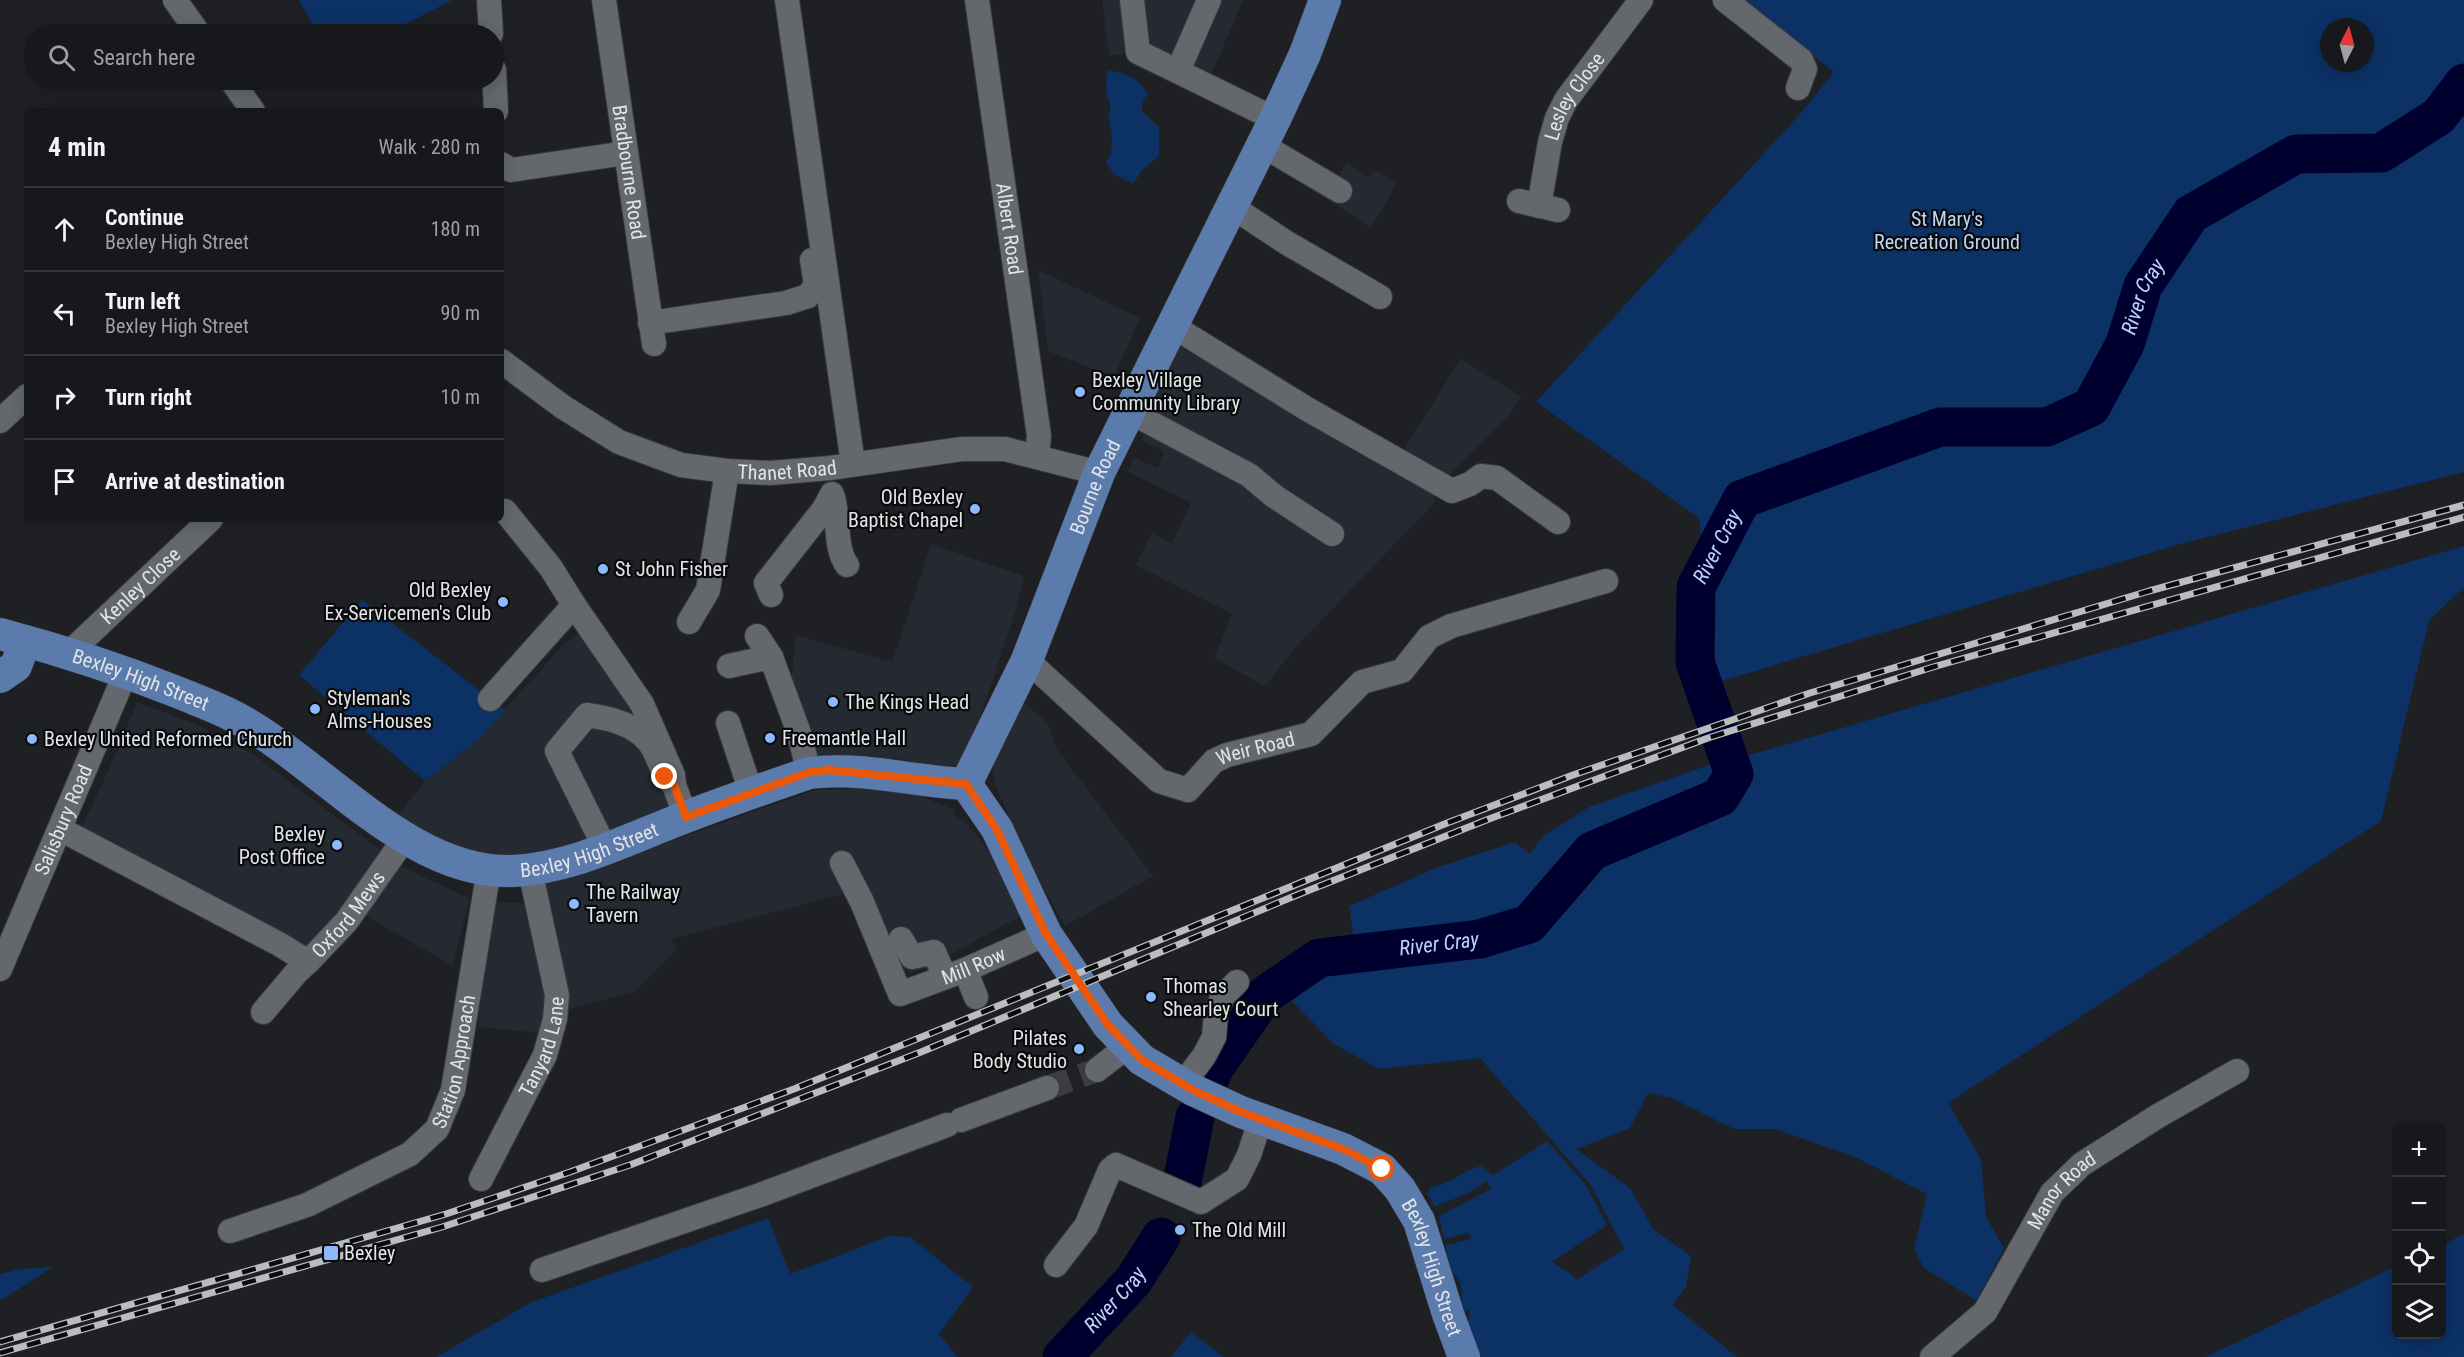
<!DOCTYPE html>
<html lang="en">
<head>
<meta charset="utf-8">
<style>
	:root { --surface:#16181b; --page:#1f2124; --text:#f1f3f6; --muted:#9ea0a3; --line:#35373a }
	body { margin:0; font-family:"Roboto Condensed",sans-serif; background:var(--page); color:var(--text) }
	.controls { position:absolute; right:18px; bottom:18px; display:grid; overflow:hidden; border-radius:9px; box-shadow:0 3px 15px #0003 }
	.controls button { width:54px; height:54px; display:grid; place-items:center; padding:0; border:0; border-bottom:2px solid var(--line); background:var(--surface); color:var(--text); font:30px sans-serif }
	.compass { position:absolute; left:2320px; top:18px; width:54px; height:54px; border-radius:50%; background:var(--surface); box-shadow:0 3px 15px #0003; rotate:6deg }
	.stop { position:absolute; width:18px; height:18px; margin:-14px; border:4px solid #ea580c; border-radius:50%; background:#fff }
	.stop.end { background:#ea580c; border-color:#fff; box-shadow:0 2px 6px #0008 }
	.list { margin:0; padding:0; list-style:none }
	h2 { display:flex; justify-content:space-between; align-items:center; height:78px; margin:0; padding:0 24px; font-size:26px }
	h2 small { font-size:20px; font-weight:400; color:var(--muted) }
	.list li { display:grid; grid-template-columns:39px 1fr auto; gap:18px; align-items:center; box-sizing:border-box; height:84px; padding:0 24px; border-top:2px solid var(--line) }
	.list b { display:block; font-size:22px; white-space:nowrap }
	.list p { margin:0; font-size:20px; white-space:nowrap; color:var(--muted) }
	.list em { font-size:20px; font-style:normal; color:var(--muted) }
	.icon { flex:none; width:33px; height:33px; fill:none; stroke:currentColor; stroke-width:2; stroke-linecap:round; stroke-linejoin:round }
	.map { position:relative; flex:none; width:2464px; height:1357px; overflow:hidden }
	.search { position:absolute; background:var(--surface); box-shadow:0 3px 15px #0003; left:24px; top:24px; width:480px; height:66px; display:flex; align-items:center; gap:15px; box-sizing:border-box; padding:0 21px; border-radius:33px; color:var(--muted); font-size:22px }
	.panel { position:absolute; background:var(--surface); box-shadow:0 3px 15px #0003; left:24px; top:108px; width:480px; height:414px; border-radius:9px }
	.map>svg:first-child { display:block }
	.built { fill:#242932 }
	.green { fill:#0c3165; fill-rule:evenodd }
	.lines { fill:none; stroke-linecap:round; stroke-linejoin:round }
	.river { stroke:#00002e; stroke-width:39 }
	.minor-tunnel { stroke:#3b3d41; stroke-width:24; stroke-dasharray:24 12; stroke-linecap:butt }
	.minor-casing { stroke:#383a3d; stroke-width:26 }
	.major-casing { stroke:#383a3d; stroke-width:33 }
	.minor { stroke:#64676c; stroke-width:24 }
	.major { stroke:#5a7bac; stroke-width:32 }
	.rail-casing { stroke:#babcbf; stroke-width:7 }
	.rail { stroke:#090a0b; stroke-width:4.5; stroke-dasharray:14; stroke-linecap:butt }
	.route { stroke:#ea580c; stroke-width:8 }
	.poi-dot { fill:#8cb9fc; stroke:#090a0b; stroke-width:2 }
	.labels { text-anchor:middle; stroke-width:4.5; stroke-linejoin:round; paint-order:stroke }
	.street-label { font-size:20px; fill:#e2e4e7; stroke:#090a0b }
	.park-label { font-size:20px; fill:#bed5f6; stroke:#090a0b }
	.poi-label { font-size:20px; fill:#e2e4e7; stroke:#090a0b; text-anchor:start }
	.water-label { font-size:21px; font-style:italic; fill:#bed4f6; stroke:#090a0b }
</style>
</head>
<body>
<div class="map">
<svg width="2464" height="1357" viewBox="0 0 2464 1357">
	<rect width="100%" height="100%" fill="#1e2024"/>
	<!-- built -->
	<g class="built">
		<polygon points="1102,0 1243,0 1209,80 1128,53 1109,56"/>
		<polygon points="1279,146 1339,177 1346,163 1369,177 1375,170 1396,183 1384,208 1370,227 1271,163"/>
		<polygon points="1038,270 1140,318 1114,377 1048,351"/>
		<polygon points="1179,346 1247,385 1245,388 1253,393 1259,385 1432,493 1435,502 1297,646 1265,686 1214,658 1232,614 1136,565 1152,533 1172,543 1191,503 1128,472 1134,457 1157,468 1164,452 1141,440 1154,412 1150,410 1158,390"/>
		<polygon points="1461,359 1521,397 1508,416 1444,480 1402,452"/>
		<polygon points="931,544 1024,576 1017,607 978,723 958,767 917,766 917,763 892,757 891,763 815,760 791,682 796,635 892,662"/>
		<polygon points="585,628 630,696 676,810 542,857 468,853 398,816 425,781 479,739 564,644"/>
		<polygon points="137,702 195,724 254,755 383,852 306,954 79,834 115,756"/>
		<polygon points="1024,703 1048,723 1056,748 1153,876 1065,926 1026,856 994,782 993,763"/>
		<polygon points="853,783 904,789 955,810 954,815 966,823 986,846 1022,915 928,967 910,973 898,963 851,892 671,939 677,950 634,992 566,1010 540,884 634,854 815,790 853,789"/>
		<polygon points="398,865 469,898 453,966 366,916"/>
		<polygon points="490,901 532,904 546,994 541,1033 478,1027"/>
	</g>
	<!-- green -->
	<g class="green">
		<polygon points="299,0 452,0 387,34 317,34"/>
		<path d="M 1743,0 L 2464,0 L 2464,472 L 2184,543 L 1718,682 L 1699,518 L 1536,402 L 1800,114 L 1834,72 ZM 2329,27 L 2365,27 L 2365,63 L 2329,63 Z"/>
		<path d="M 1107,70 C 1130,74 1136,76 1149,95 L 1143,99 L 1142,111 L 1159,127 L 1159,156 L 1142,170 L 1133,184 L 1114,174 L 1106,163 L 1111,153 L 1112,134 L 1108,116 L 1111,108 L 1106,91 Z"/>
		<path d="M 2464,546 L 2464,587 L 2429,621 L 2381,821 L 1948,1103 L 1981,1159 L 1986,1217 L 2004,1248 L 1977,1301 L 1924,1268 L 1914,1249 L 1927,1194 L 1855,1157 L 1775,1129 L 1734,1129 L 1672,1098 L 1648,1093 L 1630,1128 L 1576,1149 L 1630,1188 L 1653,1229 L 1691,1256 L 1686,1287 L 1673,1305 L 1737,1357 L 1481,1357 L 1467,1321 L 1469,1321 L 1469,1310 L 1463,1312 L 1461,1301 L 1462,1291 L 1459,1279 L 1452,1273 L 1445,1245 L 1471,1239 L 1469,1233 L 1444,1239 L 1439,1216 L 1491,1189 L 1486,1180 C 1476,1194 1450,1199 1435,1207 L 1427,1193 L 1431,1187 C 1450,1184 1462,1171 1481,1166 L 1493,1175 L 1547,1141 L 1586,1185 L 1607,1225 L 1552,1262 L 1573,1275 L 1576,1280 L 1624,1249 L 1590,1184 L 1480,1058 L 1379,1069 L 1334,1044 L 1290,999 L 1288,994 L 1318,969 L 1351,964 L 1354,939 L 1349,906 L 1438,867 L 1515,842 L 1530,854 L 1542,837 L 1589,807 L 1723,760 L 1743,757 Z"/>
		<polygon points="362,600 505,710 479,739 425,781 299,675"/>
		<polygon points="768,1218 790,1274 890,1236 910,1237 973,1287 939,1334 958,1357 436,1357 532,1302"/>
		<polygon points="2464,1234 2464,1357 2206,1357 2396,1266 2396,1334 2442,1334 2442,1245"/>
		<polygon points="53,1267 0,1301 0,1274 21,1269"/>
		<polygon points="1191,1332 1223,1357 1171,1357"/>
	</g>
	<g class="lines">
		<!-- river -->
		<g class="river">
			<path id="s1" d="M 1210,1078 L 1215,1067 L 1265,995 L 1319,958 L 1480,939 L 1529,924 L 1592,851 L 1720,797 L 1734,774 L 1695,662 L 1696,587 L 1742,499 L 1940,427 L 2047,427 L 2091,407 L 2125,344 L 2143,286 L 2191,214 L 2296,154 L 2381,153 L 2439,116 L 2464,83"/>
			<polyline points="1182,1183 1195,1117"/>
			<path id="s2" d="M 1062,1357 L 1133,1281 L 1161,1237"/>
		</g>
		<!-- minor-tunnel -->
		<polyline class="minor-tunnel" points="1047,1088 1097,1070"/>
		<defs>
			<g id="minor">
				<polyline points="175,0 199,34"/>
				<polyline points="489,0 491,34"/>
				<path id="s3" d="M 604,0 L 654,344"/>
				<polyline points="787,0 853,464"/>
				<path id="s4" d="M 977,0 L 1039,436 L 1037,457"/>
				<polyline points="1132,0 1138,52 1275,119"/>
				<polyline points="1725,0 1801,60 1805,69 1798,88"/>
				<polyline points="494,70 496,111"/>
				<polyline points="1178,71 1209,0"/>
				<polyline points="231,80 253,111"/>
				<polyline points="1262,145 1340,191"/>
				<polyline points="501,164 511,170 626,153"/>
				<polyline points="1519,201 1558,210"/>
				<polyline points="1231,206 1287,243 1380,297"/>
				<path id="s5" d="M 1539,206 L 1550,142 L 1557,118 L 1566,100 L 1641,0"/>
				<polyline points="650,323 786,303 808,296 816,285 812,260"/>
				<polyline points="1171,325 1307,409 1452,491 1470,484 1481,476 1497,478 1558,522"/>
				<path id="s6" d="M 501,361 L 563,407 L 619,442 L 681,465 L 727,471 L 771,473 L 830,468 L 962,449 L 1005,449 L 1099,473"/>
				<polyline points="1130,412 1249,475 1274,496 1332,534"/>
				<polyline points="0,421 27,396"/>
				<path d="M 771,595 L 766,583 L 824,509 L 832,494 C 840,517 834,548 847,565"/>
				<polyline points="574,605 642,704 673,775 674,785 686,817"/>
				<polyline points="689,622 708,590 727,471"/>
				<polyline points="757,636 771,657"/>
				<path id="s7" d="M 69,653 L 211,519"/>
				<path id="s8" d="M 1027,660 L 1159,781 L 1188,790 L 1214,761 L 1227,755 L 1311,734 L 1362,682 L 1402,671 L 1429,637 L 1451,626 L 1606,581"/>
				<polyline points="729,666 771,657 799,733 809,773"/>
				<polyline points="490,699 574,605 551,568 505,511"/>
				<polyline points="728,723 751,792"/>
				<path id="s9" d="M 60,829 L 279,944 L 308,962 L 346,922 L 405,838"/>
				<path d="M 606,850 L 557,751 L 587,715 C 611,718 640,725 653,748 C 660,761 662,774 674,785"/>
				<path id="s10" d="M 842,863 L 862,902 L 900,994 L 965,970 L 1046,934"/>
				<polyline points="901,939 912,957 934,952 945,977"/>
				<path id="s11" d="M 0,969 L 126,672"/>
				<polyline points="965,970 976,997"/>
				<polyline points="263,1012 296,973 308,962"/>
				<polyline points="1097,1070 1128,1046"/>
				<polyline points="1183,1084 1204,1056 1214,1037 1216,1014 1222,997 1237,982"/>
				<polyline points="961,1120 1047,1088"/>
				<path id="s12" d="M 481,1179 L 545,1055 L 555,1019 L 557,995 L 530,870"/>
				<path id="s13" d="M 230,1231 L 307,1205 L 410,1154 L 437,1129 L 453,1090 L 489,869"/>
				<polyline points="1056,1265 1086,1226 1110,1170 1116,1165 1201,1202 1237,1179 1249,1155 1261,1118"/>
				<polyline points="542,1270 760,1195 947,1125"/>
				<path id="s14" d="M 1932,1357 L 1985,1312 L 2052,1193 L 2082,1164 L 2158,1116 L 2237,1071"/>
			</g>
			<g id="major">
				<path id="s15" d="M 0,634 C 60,650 119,669 177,692 C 196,700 217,707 235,717 C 322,763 409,875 513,871 C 568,868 618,844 668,824 C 715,805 762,789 809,773 C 862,766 914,782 966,784"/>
				<polyline points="0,677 16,666 25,641"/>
				<path id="s16" d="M 966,784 L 1027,660 L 1099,473 L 1275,119 L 1305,54 L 1325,0"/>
				<path id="s17" d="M 966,784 L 997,829 L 1046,934 L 1108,1025 L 1142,1060 L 1193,1090 L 1241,1112 L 1343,1149 L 1382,1169 L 1400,1189 L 1419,1221 L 1448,1314 L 1464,1357"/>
			</g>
		</defs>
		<!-- minor casing -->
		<use href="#minor" class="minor-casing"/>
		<!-- major casing -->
		<use href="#major" class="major-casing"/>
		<!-- minor -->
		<use href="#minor" class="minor"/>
		<!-- major -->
		<use href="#major" class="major"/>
		<defs>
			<g id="rail">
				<polyline points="0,1342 446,1214 570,1172 794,1089 1447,823 1573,775 1810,693 2149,591 2464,505"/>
				<polyline points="0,1353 442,1227 630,1165 921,1052 1297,895 1489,819 1708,738 1933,667 2464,517"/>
			</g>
		</defs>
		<!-- rail casing -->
		<use href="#rail" class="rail-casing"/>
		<!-- rail -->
		<use href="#rail" class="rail"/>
	</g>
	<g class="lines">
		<!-- route -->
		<polyline class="route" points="665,777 674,785 686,817 810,772 829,770 966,784 997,830 1046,934 1108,1025 1142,1060 1193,1090 1241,1112 1343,1149 1382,1169"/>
	</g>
	<!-- markers -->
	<g class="poi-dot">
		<circle cx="1080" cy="392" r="6"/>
		<circle cx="975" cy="509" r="6"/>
		<circle cx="603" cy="569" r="6"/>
		<circle cx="503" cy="602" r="6"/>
		<circle cx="833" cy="702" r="6"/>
		<circle cx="315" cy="709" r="6"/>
		<circle cx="770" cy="738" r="6"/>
		<circle cx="32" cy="739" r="6"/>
		<circle cx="337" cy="845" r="6"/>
		<circle cx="574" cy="904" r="6"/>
		<circle cx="1151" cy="997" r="6"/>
		<circle cx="1079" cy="1049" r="6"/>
		<circle cx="1180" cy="1230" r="6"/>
		<rect x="323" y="1245" width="16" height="16" rx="3"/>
	</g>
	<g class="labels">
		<!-- street labels -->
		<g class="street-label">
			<text dy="7" stroke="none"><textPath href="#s5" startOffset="117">Lesley Close</textPath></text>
			<text dy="7" stroke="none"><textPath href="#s3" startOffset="174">Bradbourne Road</textPath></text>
			<text dy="7" stroke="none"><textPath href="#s4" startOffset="231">Albert Road</textPath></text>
			<text dy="7" stroke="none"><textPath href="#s6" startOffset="316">Thanet Road</textPath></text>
			<text dy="7" stroke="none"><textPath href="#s16" startOffset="324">Bourne Road</textPath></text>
			<text dy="7" stroke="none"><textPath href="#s7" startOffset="98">Kenley Close</textPath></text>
			<text dy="7" stroke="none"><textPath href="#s15" startOffset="148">Bexley High Street</textPath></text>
			<text dy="7" stroke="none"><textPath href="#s8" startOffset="292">Weir Road</textPath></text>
			<text dy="7" stroke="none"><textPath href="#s11" startOffset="162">Salisbury Road</textPath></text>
			<text dy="7" stroke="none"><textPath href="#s15" startOffset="652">Bexley High Street</textPath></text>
			<text dy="7" stroke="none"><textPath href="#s9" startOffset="344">Oxford Mews</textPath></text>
			<text dy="7" stroke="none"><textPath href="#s10" startOffset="222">Mill Row</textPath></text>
			<text dy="7" stroke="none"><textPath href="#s12" startOffset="147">Tanyard Lane</textPath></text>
			<text dy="7" stroke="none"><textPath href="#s13" startOffset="303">Station Approach</textPath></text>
			<text dy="7" stroke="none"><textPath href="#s14" startOffset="214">Manor Road</textPath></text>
			<text dy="7" stroke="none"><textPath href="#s17" startOffset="706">Bexley High Street</textPath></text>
		</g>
		<!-- park labels -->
		<g class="park-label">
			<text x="1947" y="226">St Mary's<tspan x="1947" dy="23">Recreation Ground</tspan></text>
		</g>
		<!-- poi labels -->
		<g class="poi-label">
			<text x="1092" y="387">Bexley Village<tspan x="1092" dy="23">Community Library</tspan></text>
			<text x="963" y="504" text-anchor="end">Old Bexley<tspan x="963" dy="23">Baptist Chapel</tspan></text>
			<text x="615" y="576">St John Fisher</text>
			<text x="491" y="597" text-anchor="end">Old Bexley<tspan x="491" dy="23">Ex-Servicemen's Club</tspan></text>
			<text x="327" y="705">Styleman's<tspan x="327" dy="23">Alms-Houses</tspan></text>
			<text x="845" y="709">The Kings Head</text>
			<text x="782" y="745">Freemantle Hall</text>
			<text x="44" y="746">Bexley United Reformed Church</text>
			<text x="325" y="841" text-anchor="end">Bexley<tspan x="325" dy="23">Post Office</tspan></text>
			<text x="586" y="899">The Railway<tspan x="586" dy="23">Tavern</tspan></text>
			<text x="1163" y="993">Thomas<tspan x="1163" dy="23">Shearley Court</tspan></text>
			<text x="1067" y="1045" text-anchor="end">Pilates<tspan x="1067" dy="23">Body Studio</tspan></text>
			<text x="1192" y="1237">The Old Mill</text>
			<text x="344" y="1260">Bexley</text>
		</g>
		<!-- water labels -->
		<g class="water-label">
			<text dy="7" stroke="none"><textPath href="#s1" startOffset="1422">River Cray</textPath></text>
			<text dy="7" stroke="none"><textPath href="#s1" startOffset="880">River Cray</textPath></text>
			<text dy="7" stroke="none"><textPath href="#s1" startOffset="286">River Cray</textPath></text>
			<text dy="7" stroke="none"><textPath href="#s2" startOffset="78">River Cray</textPath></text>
		</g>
	</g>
</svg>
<div class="controls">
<button>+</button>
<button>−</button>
<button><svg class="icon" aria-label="locate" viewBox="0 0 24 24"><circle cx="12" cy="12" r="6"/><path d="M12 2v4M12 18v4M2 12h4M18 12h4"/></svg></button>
<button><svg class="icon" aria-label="layers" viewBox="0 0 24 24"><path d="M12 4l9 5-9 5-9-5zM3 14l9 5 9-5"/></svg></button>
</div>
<svg class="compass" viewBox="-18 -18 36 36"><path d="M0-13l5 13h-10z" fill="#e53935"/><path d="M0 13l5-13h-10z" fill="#9ea0a3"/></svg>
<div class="stop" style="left:1382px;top:1169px"></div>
<div class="stop end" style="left:665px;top:777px"></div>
<div class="search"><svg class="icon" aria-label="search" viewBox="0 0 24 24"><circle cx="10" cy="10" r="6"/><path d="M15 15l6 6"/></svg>Search here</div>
<section class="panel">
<h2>4 min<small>Walk · 280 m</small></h2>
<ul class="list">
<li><svg class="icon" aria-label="ahead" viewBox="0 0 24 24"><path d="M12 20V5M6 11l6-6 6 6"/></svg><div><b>Continue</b><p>Bexley High Street</p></div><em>180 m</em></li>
<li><svg class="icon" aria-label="left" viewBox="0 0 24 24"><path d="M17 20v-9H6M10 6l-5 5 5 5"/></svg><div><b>Turn left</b><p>Bexley High Street</p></div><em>90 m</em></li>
<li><svg class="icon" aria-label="right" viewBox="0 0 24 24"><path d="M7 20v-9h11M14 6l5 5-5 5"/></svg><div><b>Turn right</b></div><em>10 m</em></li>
<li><svg class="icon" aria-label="arrive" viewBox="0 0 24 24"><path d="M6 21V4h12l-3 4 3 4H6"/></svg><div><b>Arrive at destination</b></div></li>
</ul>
</section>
</div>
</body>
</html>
